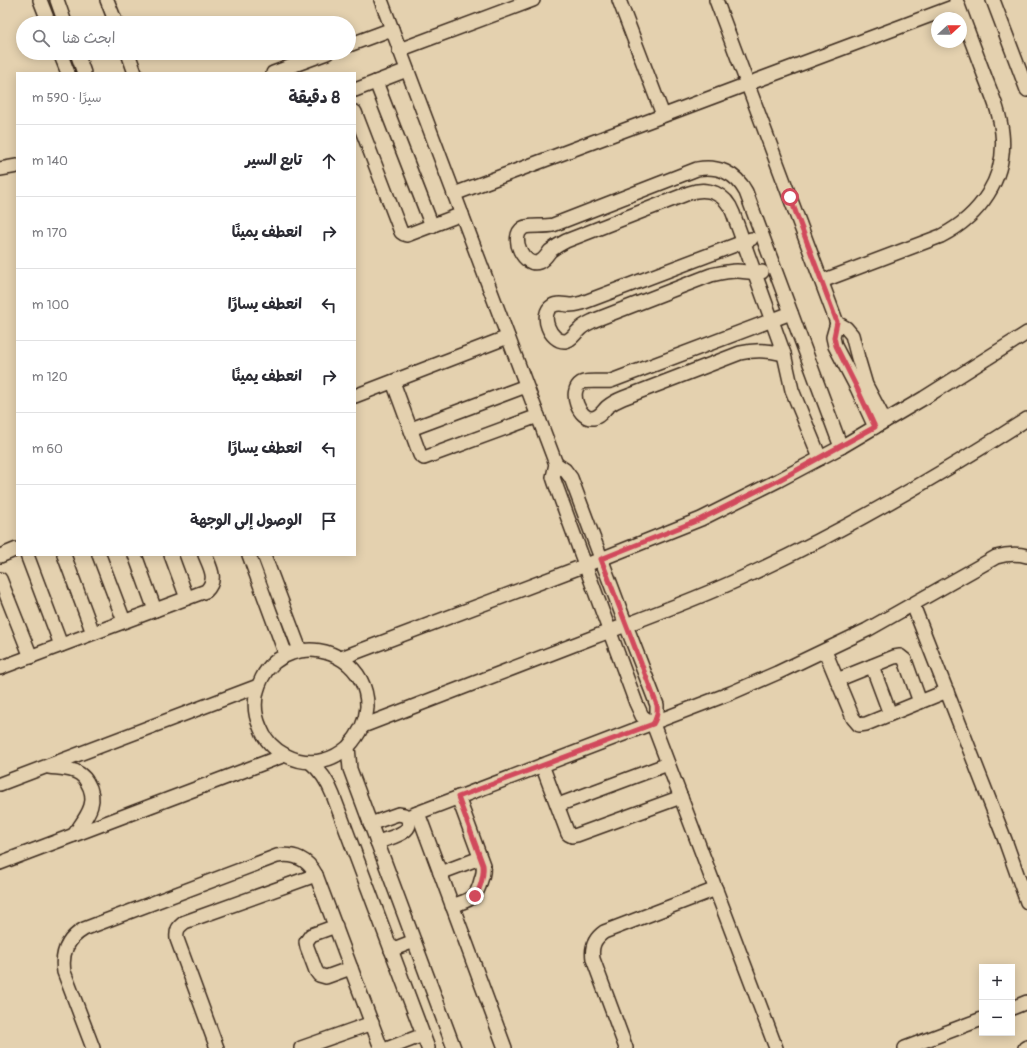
<!DOCTYPE html>
<html lang="ar">
<head>
<meta charset="utf-8">
<style>
	:root { --surface:#fff; --page:#f2f2f3; --text:#2b2b33; --muted:#7c7c81; --line:#e1e1e2 }
	body { margin:0; font-family:Pangolin,"Playpen Sans Arabic",sans-serif; background:var(--page); color:var(--text); direction:rtl }
	.controls { position:absolute; right:12px; bottom:12px; display:grid; overflow:hidden; border-radius:0px; box-shadow:0 2px 10px #0003 }
	.controls button { width:36px; height:36px; display:grid; place-items:center; padding:0; border:0; border-bottom:1px solid var(--line); background:var(--surface); color:var(--text); font:20px sans-serif }
	.compass { position:absolute; left:931px; top:12px; width:36px; height:36px; border-radius:50%; background:var(--surface); box-shadow:0 2px 10px #0003; rotate:69deg }
	.stop { position:absolute; width:12px; height:12px; margin:-9px; border:3px solid #d1495b; border-radius:50%; background:#fff }
	.stop.end { background:#d1495b; border-color:#fff; box-shadow:0 1px 4px #0008 }
	.list { margin:0; padding:0; list-style:none }
	h2 { display:flex; justify-content:space-between; align-items:center; height:52px; margin:0; padding:0 16px; font-size:17px }
	h2 small { font-size:13px; font-weight:400; color:var(--muted) }
	.list li { display:grid; grid-template-columns:26px 1fr auto; gap:12px; align-items:center; box-sizing:border-box; height:72px; padding:0 16px; border-top:1px solid var(--line) }
	.list b { display:block; font-size:15px; white-space:nowrap }
	.list em { font-size:13px; font-style:normal; color:var(--muted) }
	.icon { flex:none; width:22px; height:22px; fill:none; stroke:currentColor; stroke-width:2; stroke-linecap:round; stroke-linejoin:round }
	.map { position:relative; flex:none; width:1027px; height:1048px; overflow:hidden; direction:ltr }
	.search { position:absolute; background:var(--surface); box-shadow:0 2px 10px #0003; left:16px; top:16px; width:340px; height:44px; display:flex; align-items:center; gap:10px; box-sizing:border-box; padding:0 14px; border-radius:22px; color:var(--muted); font-size:15px }
	.panel { position:absolute; background:var(--surface); box-shadow:0 2px 10px #0003; left:16px; top:72px; width:340px; height:484px; border-radius:0px; direction:rtl }
	.map>svg:first-child { display:block }
	.lines { fill:none; stroke-linecap:round; stroke-linejoin:round }
	.minor-casing { stroke:#3b2a1e; stroke-width:16 }
	.minor { stroke:#e4d1af; stroke-width:13 }
	.route { stroke:#d1495b; stroke-width:5 }
</style>
</head>
<body>
<div class="map">
<svg width="1027" height="1048" viewBox="0 0 1027 1048">
	<rect width="100%" height="100%" fill="#e4d1af"/>
	<filter id="ink" filterUnits="userSpaceOnUse"><feTurbulence type="fractalNoise" baseFrequency=".025" numOctaves="2"/><feDisplacementMap in="SourceGraphic" scale="8" xChannelSelector="R" yChannelSelector="G"/><feConvolveMatrix kernelMatrix="1 2 1 2 8 2 1 2 1" color-interpolation-filters="sRGB"/></filter>
	<g filter="url(#ink)">
		<g class="lines">
			<defs>
				<g id="minor">
					<polyline points="40,0 49,23"/>
					<polyline points="57,0 65,23"/>
					<polyline points="107,0 116,23"/>
					<polyline points="381,0 556,464 553,477 555,483 636,703 642,716 653,724 776,1048"/>
					<polyline points="619,0 663,115"/>
					<polyline points="716,0 837,323 846,328 852,335 858,358 866,385 885,421"/>
					<polyline points="993,0 1027,90"/>
					<polyline points="349,45 392,29"/>
					<polyline points="399,50 533,0"/>
					<polyline points="60,53 68,73"/>
					<polyline points="77,53 84,73"/>
					<polyline points="128,53 135,73"/>
					<polyline points="273,73 327,53"/>
					<polyline points="376,82 432,226"/>
					<polyline points="355,90 407,70"/>
					<polyline points="355,112 401,232 404,234 407,235 462,214"/>
					<polyline points="0,169 17,166"/>
					<polyline points="454,194 958,5"/>
					<path d="M 751,239 L 582,303 C 578,304 574,305 570,305 C 564,305 558,302 552,306 C 539,314 550,342 565,341 C 572,340 574,334 579,330 C 583,325 589,323 595,320 L 711,275 C 720,273 728,271 737,271 C 745,271 753,274 762,272"/>
					<path d="M 822,281 L 941,236 C 980,216 1007,178 1002,133 C 1000,113 992,95 985,77 C 975,51 966,26 956,0"/>
					<polyline points="837,323 833,337 835,346 857,388 875,427"/>
					<path d="M 784,354 C 769,350 756,349 740,353 L 623,398 C 618,400 612,403 607,407 C 603,411 600,417 593,418 C 579,420 568,391 581,383 C 585,380 602,382 611,381 L 791,313"/>
					<polyline points="393,382 420,455 424,458 538,416"/>
					<polyline points="355,396 508,337"/>
					<polyline points="411,429 526,386"/>
					<path d="M 820,458 L 792,390 L 784,354 L 733,213 C 726,194 708,186 689,193 L 566,241 C 560,244 555,247 550,251 C 547,255 544,260 539,262 C 524,268 509,237 523,228 C 527,225 545,227 553,225 L 697,169 C 718,165 736,173 746,192 L 841,447"/>
					<polyline points="556,464 565,470 571,478 626,625 657,705 657,715 653,724"/>
					<polyline points="27,555 61,645"/>
					<polyline points="64,555 93,633"/>
					<polyline points="99,555 124,621"/>
					<polyline points="135,555 155,610"/>
					<polyline points="171,555 187,598"/>
					<polyline points="249,555 286,655"/>
					<polyline points="264,555 300,650"/>
					<polyline points="0,556 17,549"/>
					<polyline points="0,579 31,657"/>
					<polyline points="913,605 1005,840 1027,902"/>
					<polyline points="825,651 853,718 859,725 866,724 947,691"/>
					<polyline points="341,658 586,565 701,519 779,480 841,447 924,398 1027,333"/>
					<polyline points="872,666 890,714"/>
					<path d="M 0,668 L 206,591 C 218,580 210,567 205,555"/>
					<polyline points="837,680 894,657 900,656 905,660 920,702"/>
					<path d="M 363,726 C 440,696 517,667 594,637 C 644,618 695,600 744,577 C 842,532 937,477 1027,419"/>
					<path d="M 348,747 C 341,753 333,758 324,760 C 299,767 269,752 260,727 C 253,711 254,694 262,678 C 268,666 279,657 292,653 C 328,641 368,667 367,707 C 366,723 358,736 348,747 L 350,769 L 454,1048"/>
					<path d="M 310,762 C 321,771 328,782 333,795 L 428,1048"/>
					<polyline points="542,765 568,834 572,836 577,835 681,797"/>
					<path d="M 49,767 C 56,768 64,768 71,770 C 77,771 84,776 87,782 C 100,803 85,818 74,835"/>
					<polyline points="0,784 258,686"/>
					<polyline points="558,805 668,764"/>
					<polyline points="418,813 505,1048"/>
					<path d="M 407,817 L 731,693 L 777,673 L 867,630 L 996,557 C 1007,554 1016,553 1027,556"/>
					<path d="M 370,824 L 398,814 L 404,815 C 422,831 387,839 377,842"/>
					<polyline points="0,863 285,755"/>
					<polyline points="440,873 480,858"/>
					<path d="M 452,906 C 470,899 476,900 481,880 C 483,875 484,871 483,865 L 458,797"/>
					<polyline points="336,926 311,935 306,942 307,947 316,971 319,975 326,977 351,968"/>
					<polyline points="391,950 414,941"/>
					<polyline points="1012,1008 1027,1002"/>
					<path d="M 93,1048 L 64,972 C 61,953 67,939 84,929 L 277,856 C 294,853 308,859 316,875 L 381,1048"/>
					<path d="M 217,1048 L 177,939 C 176,930 178,927 185,922 L 316,875"/>
					<polyline points="301,1048 372,1023"/>
					<polyline points="389,1048 423,1035"/>
					<path d="M 626,1048 L 593,959 C 591,947 594,939 604,932 L 716,889"/>
					<polyline points="905,1048 982,1019"/>
					<polyline points="1025,1048 1027,1047"/>
				</g>
			</defs>
			<!-- minor casing -->
			<use href="#minor" class="minor-casing"/>
			<!-- minor -->
			<use href="#minor" class="minor"/>
		</g>
	</g>
	<g class="lines" filter="url(#ink)">
		<!-- route -->
		<path class="route" d="M 475,896 C 481,888 484,874 483,865 L 458,797 L 653,724 C 657,718 658,713 657,705 L 601,559 L 701,519 L 779,480 L 875,427 L 857,388 L 836,346 L 834,337 L 837,322 L 790,197"/>
	</g>
</svg>
<div class="controls">
<button>+</button>
<button>−</button>
</div>
<svg class="compass" viewBox="-18 -18 36 36"><path d="M0-13l5 13h-10z" fill="#e53935"/><path d="M0 13l5-13h-10z" fill="#7c7c81"/></svg>
<div class="stop" style="left:790px;top:197px"></div>
<div class="stop end" style="left:475px;top:896px"></div>
<div class="search"><svg class="icon" aria-label="search" viewBox="0 0 24 24"><circle cx="10" cy="10" r="6"/><path d="M15 15l6 6"/></svg>ابحث هنا</div>
<section class="panel">
<h2>8 دقيقة<small>سيرًا · 590 m</small></h2>
<ul class="list">
<li><svg class="icon" aria-label="ahead" viewBox="0 0 24 24"><path d="M12 20V5M6 11l6-6 6 6"/></svg><div><b>تابع السير</b></div><em>140 m</em></li>
<li><svg class="icon" aria-label="right" viewBox="0 0 24 24"><path d="M7 20v-9h11M14 6l5 5-5 5"/></svg><div><b>انعطف يمينًا</b></div><em>170 m</em></li>
<li><svg class="icon" aria-label="left" viewBox="0 0 24 24"><path d="M17 20v-9H6M10 6l-5 5 5 5"/></svg><div><b>انعطف يسارًا</b></div><em>100 m</em></li>
<li><svg class="icon" aria-label="right" viewBox="0 0 24 24"><path d="M7 20v-9h11M14 6l5 5-5 5"/></svg><div><b>انعطف يمينًا</b></div><em>120 m</em></li>
<li><svg class="icon" aria-label="left" viewBox="0 0 24 24"><path d="M17 20v-9H6M10 6l-5 5 5 5"/></svg><div><b>انعطف يسارًا</b></div><em>60 m</em></li>
<li><svg class="icon" aria-label="arrive" viewBox="0 0 24 24"><path d="M6 21V4h12l-3 4 3 4H6"/></svg><div><b>الوصول إلى الوجهة</b></div></li>
</ul>
</section>
</div>
</body>
</html>
